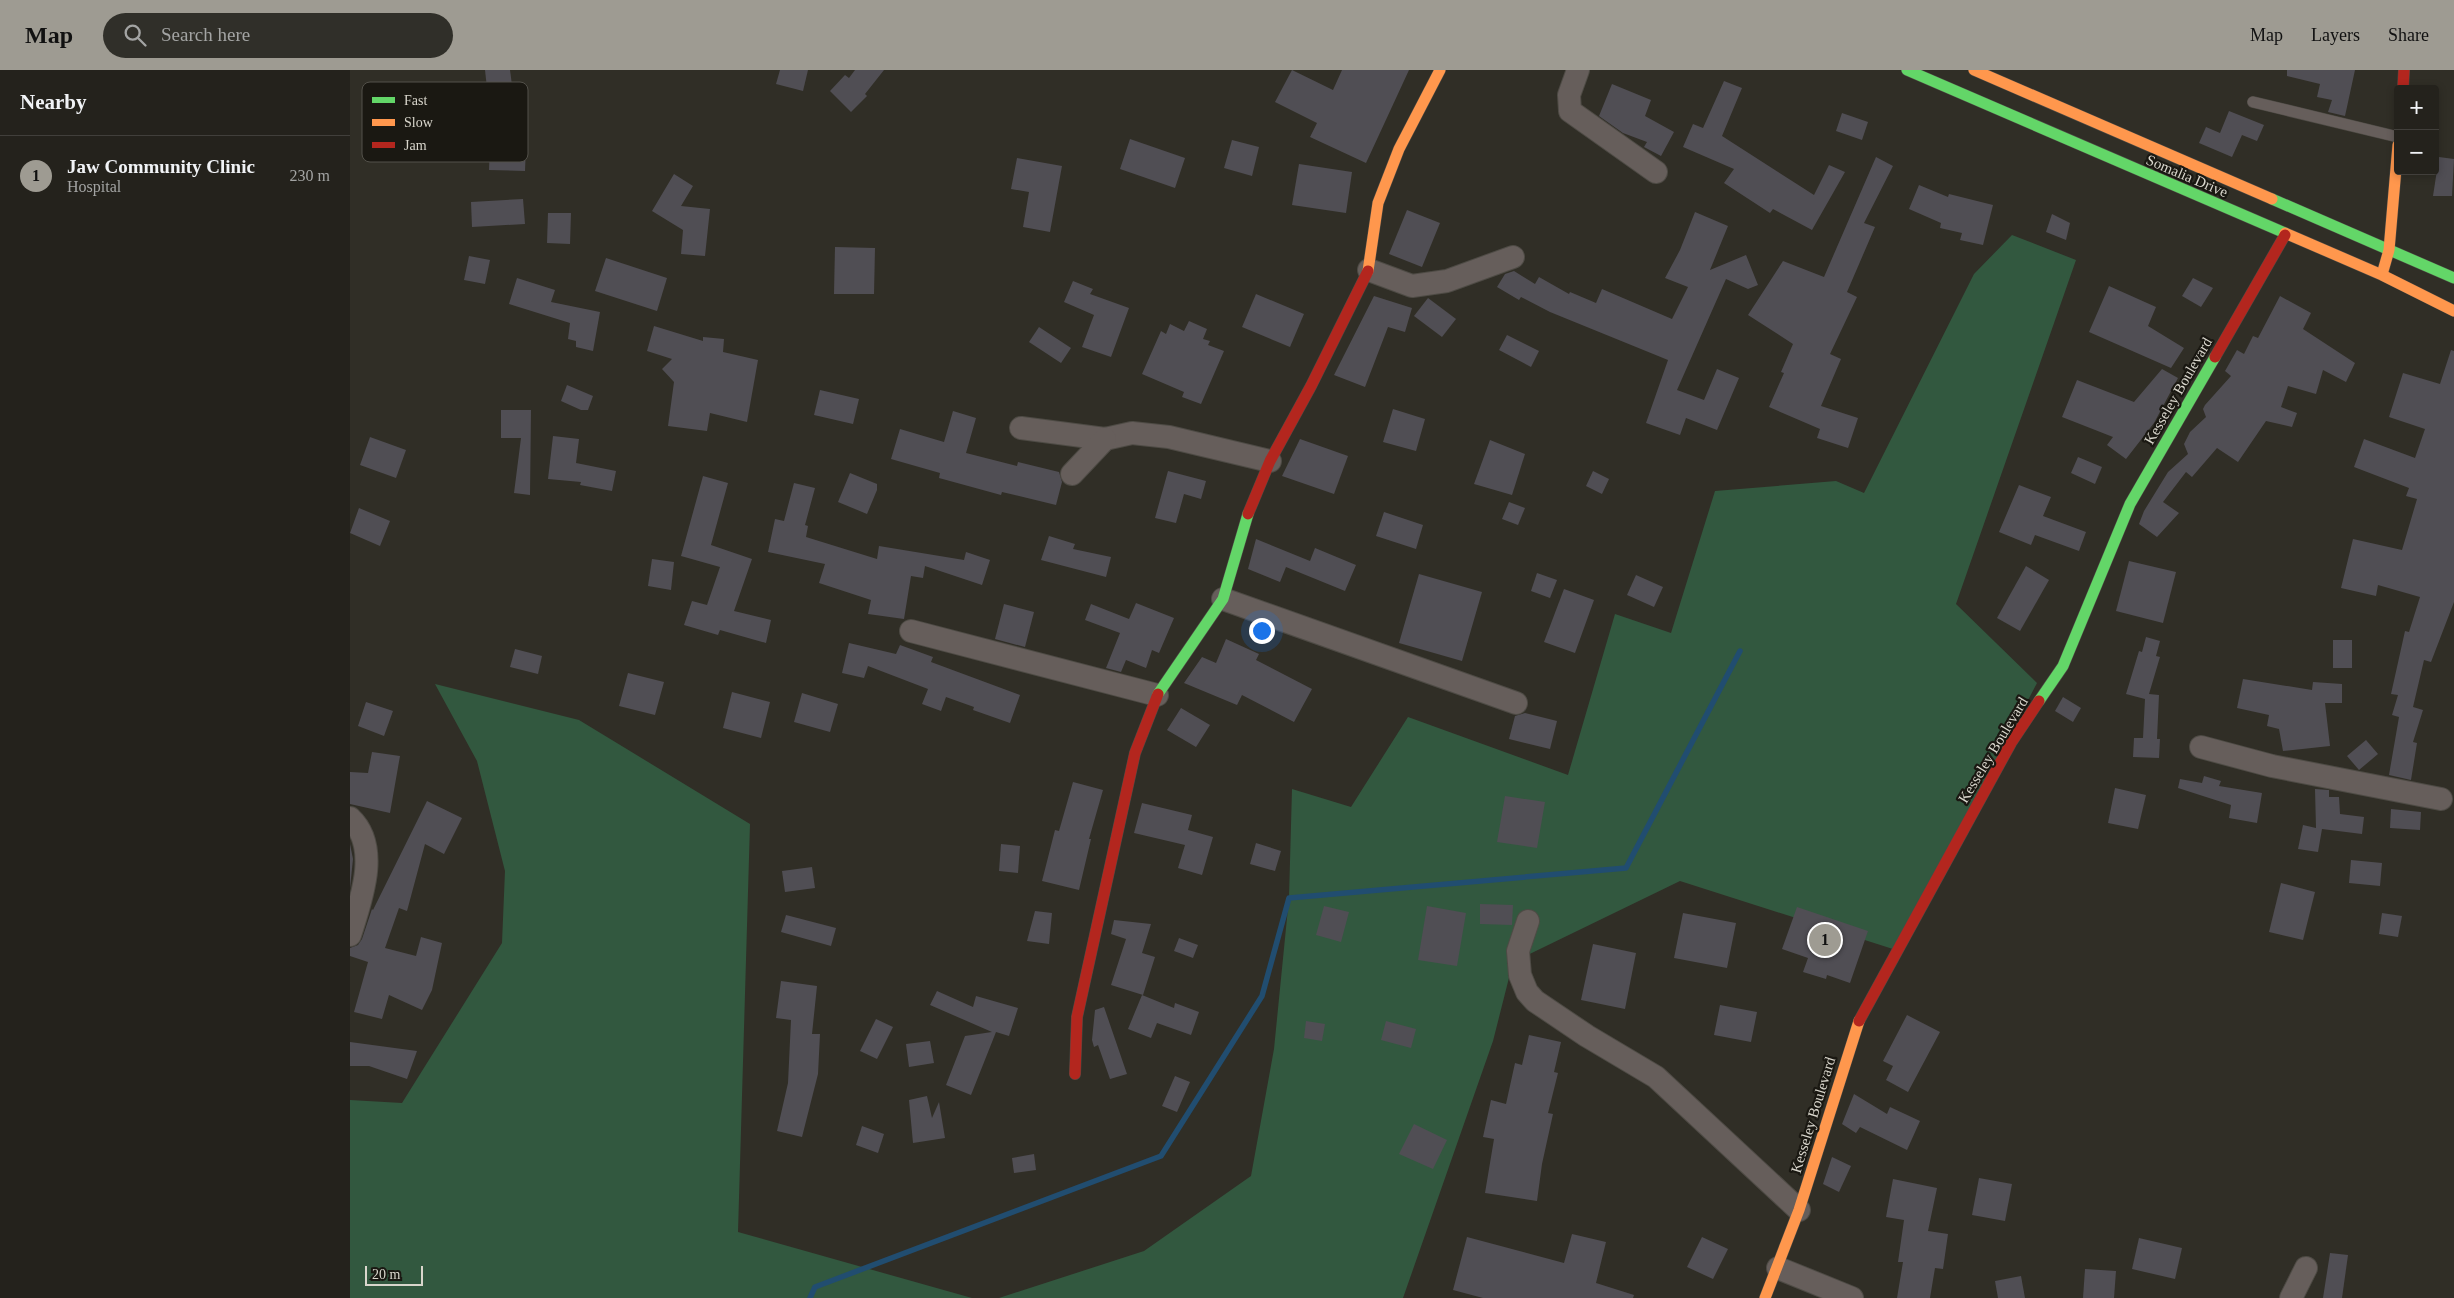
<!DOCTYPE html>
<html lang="en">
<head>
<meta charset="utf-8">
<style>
	:root { --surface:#24221c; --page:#302f29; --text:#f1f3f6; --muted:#a3a4a3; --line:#413f3b; --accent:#9e9b92 }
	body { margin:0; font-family:Georgia,serif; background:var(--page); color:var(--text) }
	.controls { position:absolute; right:15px; top:15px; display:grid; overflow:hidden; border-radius:5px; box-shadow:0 2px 8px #0003 }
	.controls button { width:45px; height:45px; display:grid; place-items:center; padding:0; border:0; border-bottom:1px solid var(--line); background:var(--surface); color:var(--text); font:25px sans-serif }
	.scale { position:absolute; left:15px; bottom:12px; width:58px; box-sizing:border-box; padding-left:5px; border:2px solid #d9d6cc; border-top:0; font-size:14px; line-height:18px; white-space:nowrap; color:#d9d6cc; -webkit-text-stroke:4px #1a1812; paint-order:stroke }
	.you { position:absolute; left:911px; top:560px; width:18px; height:18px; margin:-12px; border:4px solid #fff; border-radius:50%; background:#1a73e8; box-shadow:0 0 0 8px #1a73e833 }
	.badge { display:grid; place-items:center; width:32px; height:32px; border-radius:50%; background:var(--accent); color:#111; font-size:16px; font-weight:700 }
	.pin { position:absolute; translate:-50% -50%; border:2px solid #fff; box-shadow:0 1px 5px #0006 }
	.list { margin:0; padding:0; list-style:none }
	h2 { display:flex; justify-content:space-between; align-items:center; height:65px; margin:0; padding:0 20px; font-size:21px }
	h2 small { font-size:16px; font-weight:400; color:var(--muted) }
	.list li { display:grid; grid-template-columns:32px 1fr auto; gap:15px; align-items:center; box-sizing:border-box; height:80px; padding:0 20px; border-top:1px solid var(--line) }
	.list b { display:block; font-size:19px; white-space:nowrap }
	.list p { margin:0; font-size:16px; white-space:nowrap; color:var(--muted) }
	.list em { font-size:16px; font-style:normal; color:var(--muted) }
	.icon { flex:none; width:28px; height:28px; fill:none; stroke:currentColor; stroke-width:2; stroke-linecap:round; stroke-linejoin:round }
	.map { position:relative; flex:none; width:2104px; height:1228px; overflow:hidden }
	header { display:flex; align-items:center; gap:30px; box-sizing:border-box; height:70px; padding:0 25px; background:var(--accent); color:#111 }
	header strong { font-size:24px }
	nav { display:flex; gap:28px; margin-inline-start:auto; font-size:18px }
	.search { width:350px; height:45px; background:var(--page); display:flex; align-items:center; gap:12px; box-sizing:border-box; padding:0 18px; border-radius:28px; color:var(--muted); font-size:19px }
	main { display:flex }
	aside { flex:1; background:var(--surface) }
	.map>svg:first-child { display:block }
	.green { fill:#32583f }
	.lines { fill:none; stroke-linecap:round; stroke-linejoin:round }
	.stream { stroke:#214d70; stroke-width:5.5 }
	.building { fill:#504e54 }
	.lane-casing { stroke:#4e4b45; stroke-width:12 }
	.street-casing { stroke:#4e4b45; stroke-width:24 }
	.fast-casing { stroke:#4e4b45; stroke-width:12 }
	.slow-casing { stroke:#4e4b45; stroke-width:12 }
	.jam-casing { stroke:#4e4b45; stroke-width:12 }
	.lane { stroke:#665e5b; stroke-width:11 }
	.street { stroke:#665e5b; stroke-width:22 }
	.fast { stroke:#63d668; stroke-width:11 }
	.slow { stroke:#ff974d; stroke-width:11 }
	.jam { stroke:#b3261e; stroke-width:11 }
	.labels { text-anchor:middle; stroke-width:4.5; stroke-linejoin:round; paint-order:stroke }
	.street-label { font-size:15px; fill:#d9d6cc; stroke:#1a1812 }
	.key { fill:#1a1812; stroke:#53514a; stroke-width:1 }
	.key-label { font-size:14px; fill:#d9d6cc }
</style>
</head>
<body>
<header>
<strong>Map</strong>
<div class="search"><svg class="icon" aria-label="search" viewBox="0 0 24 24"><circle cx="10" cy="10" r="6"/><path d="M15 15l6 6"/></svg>Search here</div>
<nav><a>Map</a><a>Layers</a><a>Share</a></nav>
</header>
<main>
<aside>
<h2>Nearby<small></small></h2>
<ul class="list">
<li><span class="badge">1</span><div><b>Jaw Community Clinic</b><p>Hospital</p></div><em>230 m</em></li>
</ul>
</aside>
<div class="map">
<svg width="2104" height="1228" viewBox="0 0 2104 1228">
	<rect width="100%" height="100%" fill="#302e26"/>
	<!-- green -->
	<g class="green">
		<polygon points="1662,165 1726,190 1606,534 1687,613 1546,880 1330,811 1163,892 1143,971 1053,1228 649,1228 794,1181 901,1106 924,979 939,828 942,719 1001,737 1058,647 1218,705 1265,544 1321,563 1365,421 1486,411 1514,423 1624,204"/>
		<polygon points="85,614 229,650 400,754 388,1162 622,1228 0,1228 0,1030 52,1033 152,873 155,801 127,691"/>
	</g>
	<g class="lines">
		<!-- stream -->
		<polyline class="stream" points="460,1228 465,1217 811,1086 912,926 939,828 1276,798 1390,581"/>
	</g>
	<!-- building -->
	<g class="building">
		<polygon points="135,0 160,0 162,15 137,18"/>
		<polygon points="430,0 458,0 453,21 426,14"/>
		<polygon points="505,0 534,0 515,24 517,26 501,42 480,21 495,5 499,8"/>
		<polygon points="942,0 983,20 992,0 1059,0 1016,93 960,67 967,53 925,32"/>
		<polygon points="1937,0 2005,0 1995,46 1978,42 1982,30 1967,27 1970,14 1937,6"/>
		<polygon points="1374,11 1392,18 1372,66 1464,125 1479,95 1495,102 1462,160 1423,139 1420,143 1374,113 1384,99 1333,77 1343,54 1353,58"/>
		<polygon points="1262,14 1301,30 1295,46 1324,62 1311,86 1294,77 1297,72 1273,63 1249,46"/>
		<polygon points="1879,41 1914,55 1907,71 1892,65 1882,87 1849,73 1856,57 1870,63"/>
		<polygon points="1492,43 1518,52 1512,70 1486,61"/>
		<polygon points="141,47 177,49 175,101 139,100"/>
		<polygon points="780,69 835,88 825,118 770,99"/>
		<polygon points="882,70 909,77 902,106 874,98"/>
		<polygon points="1526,87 1543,96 1514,153 1525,157 1497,222 1507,227 1480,284 1491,289 1471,336 1508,348 1498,378 1467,368 1470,359 1419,337 1434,303 1431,302 1443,274 1398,245 1433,191 1474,207"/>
		<polygon points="2089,87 2104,89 2102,126 2083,126"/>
		<polygon points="667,88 712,96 700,162 673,157 679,122 661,119"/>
		<polygon points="949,94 1002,102 996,143 942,135"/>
		<polygon points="324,104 343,116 331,136 360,139 355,186 331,184 333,160 302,141"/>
		<polygon points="1569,115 1598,127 1599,124 1643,135 1633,175 1610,170 1612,163 1590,158 1591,153 1559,139"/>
		<polygon points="173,129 175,154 122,157 121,132"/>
		<polygon points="1057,140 1090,153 1072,197 1039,184"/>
		<polygon points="1345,142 1378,156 1360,200 1396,185 1408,215 1398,219 1376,209 1327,320 1354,330 1367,299 1389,308 1367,360 1336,348 1330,365 1296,353 1318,290 1200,242 1171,227 1169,230 1147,217 1155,204 1164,201 1185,214 1189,207 1219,224 1220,222 1246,233 1252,219 1322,249 1338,217 1315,208 1330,180"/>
		<polygon points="198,143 221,143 220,174 197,173"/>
		<polygon points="1702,144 1720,153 1716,170 1696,162"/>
		<polygon points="485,177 525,178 524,224 484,224"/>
		<polygon points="119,186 140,190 135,214 114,210"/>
		<polygon points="256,188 317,208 307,241 245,221"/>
		<polygon points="167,208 205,220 201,232 250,242 243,281 226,277 226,271 218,269 220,253 159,234"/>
		<polygon points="1843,208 1863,218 1851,237 1832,226"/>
		<polygon points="723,211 743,219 740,224 779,238 761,287 732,277 744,245 714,232"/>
		<polygon points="1759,216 1806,237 1798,256 1834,278 1821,298 1739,262"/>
		<polygon points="906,224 954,244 940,277 892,257"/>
		<polygon points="1024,226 1062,238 1055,262 1038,257 1015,317 984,305"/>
		<polygon points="1930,226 1961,243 1953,259 2005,293 1996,312 1973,300 1966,324 1938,316 1931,337 1947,343 1942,357 1916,351 1888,392 1867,378 1842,407 1836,402 1813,432 1829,443 1807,467 1789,454 1794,441 1818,402 1838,384 1834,374 1840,362 1856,347 1853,339 1855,335 1881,306 1875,301 1887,280 1894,284 1903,266 1908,268"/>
		<polygon points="1078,228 1106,249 1092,267 1064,246"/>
		<polygon points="839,251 857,259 853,269 860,271 858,275 874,281 851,334 832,327 834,322 792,304 811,261 816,264 820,254 834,261"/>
		<polygon points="304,256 353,271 353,267 374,269 373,282 408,290 397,352 360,343 357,361 318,356 324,312 312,299 322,289 297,281"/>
		<polygon points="689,257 721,278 711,293 679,272"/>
		<polygon points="1157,265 1189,281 1181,297 1149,280"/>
		<polygon points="2101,280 2104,281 2104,532 2081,592 2074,590 2063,637 2073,640 2063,672 2067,673 2061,710 2039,705 2049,647 2042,645 2048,625 2041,624 2055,561 2059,562 2070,527 2028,515 2026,526 1991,518 2003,469 2052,480 2067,429 2056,426 2059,418 2004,397 2014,369 2065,388 2075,359 2039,347 2053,303 2090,314"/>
		<polygon points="1812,299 1828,308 1804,353 1776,389 1757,375 1763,367 1712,347 1727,310 1784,332"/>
		<polygon points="217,315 243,326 238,340 231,340 211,331"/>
		<polygon points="470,320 509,329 503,354 464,345"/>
		<polygon points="1043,339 1075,349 1066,381 1033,372"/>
		<polygon points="151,340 181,340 180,425 164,423 171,368 151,368"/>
		<polygon points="603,341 626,348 616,383 667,396 668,392 709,402 712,412 706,435 652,422 651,425 589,408 590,403 541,389 550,359 594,372"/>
		<polygon points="203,366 229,369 226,393 266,401 262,421 230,415 231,412 198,409"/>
		<polygon points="20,367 56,380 46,408 10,395"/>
		<polygon points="950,369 998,386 984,424 932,406"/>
		<polygon points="1140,370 1175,384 1162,425 1124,414"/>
		<polygon points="1728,387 1752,397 1745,414 1721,403"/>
		<polygon points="818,401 856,411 851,429 834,424 826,453 805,448"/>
		<polygon points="1243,401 1259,409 1252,424 1236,416"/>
		<polygon points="500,403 527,414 527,420 517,444 488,432"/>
		<polygon points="353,406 378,413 361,475 402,489 384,541 421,550 416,573 370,560 368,565 334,555 342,531 357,535 370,497 331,486"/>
		<polygon points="444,413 465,418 455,455 458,456 456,467 527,489 529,476 614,490 616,482 640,490 632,515 575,496 573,508 561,506 554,549 518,544 521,530 469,513 475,494 418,482 425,449 434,451"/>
		<polygon points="1669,415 1701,427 1693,446 1736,462 1729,481 1685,465 1681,475 1649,462"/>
		<polygon points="1159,432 1175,438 1168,455 1152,449"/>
		<polygon points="9,438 40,451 30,476 0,463"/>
		<polygon points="1034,442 1073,455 1066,479 1026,466"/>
		<polygon points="699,466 725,474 723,479 761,487 756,507 691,490"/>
		<polygon points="906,469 960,491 965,478 1006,495 995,521 936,497 930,512 898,499"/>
		<polygon points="302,489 324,492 321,520 298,516"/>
		<polygon points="1779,491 1826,502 1813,553 1766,541"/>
		<polygon points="1676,496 1699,510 1670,561 1647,548"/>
		<polygon points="1187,503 1207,510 1200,528 1181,521"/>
		<polygon points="1069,504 1132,522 1112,591 1049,573"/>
		<polygon points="1286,505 1313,517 1304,537 1277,525"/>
		<polygon points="1214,519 1244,530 1225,583 1194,572"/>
		<polygon points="786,533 824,548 809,583 802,580 796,598 776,590 771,602 756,598 770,563 735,550 741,534 779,549"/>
		<polygon points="654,534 684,542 675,577 645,569"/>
		<polygon points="1796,567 1810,571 1806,586 1810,587 1799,624 1809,625 1807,669 1810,669 1809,688 1783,687 1784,668 1793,668 1795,629 1776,624 1789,581 1792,582"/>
		<polygon points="876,569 909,584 906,590 962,619 944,652 892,625 887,635 834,613 852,587 866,593"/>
		<rect x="1983" y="570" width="19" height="28"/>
		<polygon points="499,573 546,584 550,575 583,587 581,592 670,625 660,653 623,640 624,637 596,627 591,641 572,634 578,619 518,596 514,608 492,603"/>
		<polygon points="165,579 192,586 188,604 160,597"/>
		<polygon points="278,603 314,612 305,645 269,636"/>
		<polygon points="1893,609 1962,620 1963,612 1992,614 1992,633 1975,633 1980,676 1933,681 1929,659 1917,656 1919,645 1887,638"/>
		<polygon points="382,622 420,632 411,668 373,658"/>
		<polygon points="452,623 488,634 480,662 444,652"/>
		<polygon points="1713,627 1731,638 1723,652 1705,641"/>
		<polygon points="16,632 43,641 34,666 8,656"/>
		<polygon points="831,638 860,655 846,677 817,660"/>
		<polygon points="1175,643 1207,651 1200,679 1159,669 1165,646"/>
		<polygon points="2016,670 2028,684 2009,700 1997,686"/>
		<polygon points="22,682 50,686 40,743 0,734 0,702 18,703"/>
		<polygon points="1854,706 1871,711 1869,716 1912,723 1907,753 1879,748 1881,735 1828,718 1830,709 1852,713"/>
		<polygon points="723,712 753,720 739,769 741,769 729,820 692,811 705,760 709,761"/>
		<polygon points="1765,718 1796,725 1788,759 1758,753"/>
		<polygon points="1965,719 1979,720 1979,727 1989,727 1990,744 2014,747 2012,764 1972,759 1968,782 1948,779 1953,755 1966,758"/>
		<polygon points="1155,726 1195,732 1187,778 1147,772"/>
		<polygon points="77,731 112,748 94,784 75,774 57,841 49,838 35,878 66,886 71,867 92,873 82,920 72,940 39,925 32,949 4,942 18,892 0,886 0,878 8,875 12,869 22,839 23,840"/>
		<polygon points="792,733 842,745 838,760 863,767 852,805 828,798 835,775 784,763"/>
		<polygon points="2041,739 2071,742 2070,760 2040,758"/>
		<polygon points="906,773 931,781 925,801 900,794"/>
		<polygon points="0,774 3,789 0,818"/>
		<polygon points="651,774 670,776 668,803 649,801"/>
		<polygon points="2001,790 2032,793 2030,816 1999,813"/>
		<polygon points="462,797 465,818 435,822 432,801"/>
		<polygon points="1931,813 1965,822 1953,870 1919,862"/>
		<polygon points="1130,834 1163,835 1162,855 1130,854"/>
		<polygon points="974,836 999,842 991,872 966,865"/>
		<polygon points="1077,836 1116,843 1107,896 1068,890"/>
		<polygon points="1447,837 1518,861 1500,913 1477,905 1476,909 1453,902 1458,888 1432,879"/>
		<polygon points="685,841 702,843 699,874 677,871"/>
		<polygon points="1333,843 1386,853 1377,898 1324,888"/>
		<polygon points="2032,843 2052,846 2048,867 2029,864"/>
		<polygon points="436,845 486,858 481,876 431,862"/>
		<polygon points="764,850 801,854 792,883 805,887 793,925 761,915 776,869 761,864"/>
		<polygon points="829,868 848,875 843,888 824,881"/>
		<polygon points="1243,874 1286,883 1275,939 1231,930"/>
		<polygon points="431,911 467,916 462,964 470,964 468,1004 452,1067 427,1061 438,1013 441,950 426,948"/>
		<polygon points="587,921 623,937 626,926 668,938 659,966 646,962 621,1025 596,1015 615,966 642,962 580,935"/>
		<polygon points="792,925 824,938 825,933 849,942 841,965 807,953 801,968 778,959"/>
		<polygon points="1370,935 1407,942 1401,972 1364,965"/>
		<polygon points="754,937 777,1004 760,1009 748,975 744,977 742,970 745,940"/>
		<polygon points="1557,945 1590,962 1558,1022 1536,1010 1543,996 1533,991"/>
		<polygon points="526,949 543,957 527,989 510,981"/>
		<polygon points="956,951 975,954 972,971 954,968"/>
		<polygon points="1036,951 1066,959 1061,978 1031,970"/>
		<polygon points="1179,965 1211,972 1204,1002 1208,1003 1198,1043 1203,1044 1192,1094 1187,1131 1135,1123 1144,1069 1133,1067 1141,1030 1156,1034 1165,993 1172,995"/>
		<polygon points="580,971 584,993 559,997 556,974"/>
		<polygon points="0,972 67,981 57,1009 19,996 0,996"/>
		<polygon points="825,1006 840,1012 827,1042 812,1036"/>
		<polygon points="1504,1024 1537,1044 1540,1037 1570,1051 1557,1080 1510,1057 1506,1063 1492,1054"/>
		<polygon points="577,1026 582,1048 589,1032 595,1068 563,1073 559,1030"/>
		<polygon points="1064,1054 1097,1070 1083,1099 1049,1084"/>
		<polygon points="512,1056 534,1064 528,1083 506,1075"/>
		<polygon points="684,1084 686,1100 664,1103 662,1088"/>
		<polygon points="1482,1087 1501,1096 1489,1122 1473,1114"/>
		<polygon points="1629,1108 1662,1114 1655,1151 1622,1145"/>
		<polygon points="1543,1109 1587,1118 1578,1161 1598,1164 1593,1199 1585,1198 1580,1228 1547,1228 1553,1192 1548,1192 1554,1150 1536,1147"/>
		<polygon points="1222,1164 1256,1172 1246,1213 1284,1225 1283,1228 1133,1228 1103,1220 1117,1167 1214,1193"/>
		<polygon points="1352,1167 1378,1179 1363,1209 1337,1197"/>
		<polygon points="1789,1168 1832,1178 1825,1209 1782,1199"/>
		<polygon points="1980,1183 1998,1185 1992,1228 1973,1228"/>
		<polygon points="1735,1199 1766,1201 1764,1228 1733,1228"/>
		<polygon points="1671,1206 1675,1228 1648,1228 1645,1211"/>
	</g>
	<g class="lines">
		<defs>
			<polyline id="lane" points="1903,32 2048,67"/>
			<g id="street">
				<polyline points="1228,0 1219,25 1220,41 1306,102"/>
				<polyline points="1019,200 1062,216 1097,211 1163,187"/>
				<polyline points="671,358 755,369 782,363 819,367 920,391"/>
				<polyline points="722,404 755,369"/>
				<polyline points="873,529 1166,633"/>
				<polyline points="561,561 807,625"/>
				<polyline points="1851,677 1922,696 2091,729"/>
				<path d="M 0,748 C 31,777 11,830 0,865"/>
				<polyline points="1178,851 1168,881 1170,905 1177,922 1185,931 1237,966 1306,1007 1449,1140"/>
				<polyline points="1428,1198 1502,1228"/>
				<polyline points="1941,1228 1956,1198"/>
			</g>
			<g id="fast">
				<polyline points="1557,0 1935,163"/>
				<polyline points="1922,129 2104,208"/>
				<polyline points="808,624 873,529 898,444"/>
				<polyline points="1689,631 1713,596 1780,434 1865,287"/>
			</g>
			<g id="slow">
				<polyline points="1624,0 1922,129"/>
				<polyline points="1935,163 2032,205 2104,241"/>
				<polyline points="1018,201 1028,133 1049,79 1090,0"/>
				<polyline points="2033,201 2039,180 2048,75"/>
				<polyline points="1415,1228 1449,1140 1509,951"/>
			</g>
			<g id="jam">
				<polyline points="2053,19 2054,0"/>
				<polyline points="1865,287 1935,165"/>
				<polyline points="898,444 920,391 961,316 1018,201"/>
				<polyline points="1509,951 1661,673 1689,631"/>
				<polyline points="725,1004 727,947 785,683 808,624"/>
			</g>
		</defs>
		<!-- lane casing -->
		<use href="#lane" class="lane-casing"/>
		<!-- street casing -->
		<use href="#street" class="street-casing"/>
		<!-- fast casing -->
		<use href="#fast" class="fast-casing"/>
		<!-- slow casing -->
		<use href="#slow" class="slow-casing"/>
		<!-- jam casing -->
		<use href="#jam" class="jam-casing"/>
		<!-- lane -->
		<use href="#lane" class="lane"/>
		<!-- street -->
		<use href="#street" class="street"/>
		<!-- fast -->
		<use href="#fast" class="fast"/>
		<!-- slow -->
		<use href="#slow" class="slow"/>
		<!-- jam -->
		<use href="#jam" class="jam"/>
	</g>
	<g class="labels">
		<!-- street labels -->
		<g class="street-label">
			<text transform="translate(1837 106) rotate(23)" y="5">Somalia Drive</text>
			<text transform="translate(1828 321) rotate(-60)" y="5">Kesseley Boulevard</text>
			<text transform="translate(1643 680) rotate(-59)" y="5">Kesseley Boulevard</text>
			<text transform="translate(1463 1045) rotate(-73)" y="5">Kesseley Boulevard</text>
		</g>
	</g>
	<!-- legend -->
	<rect x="12" y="12" width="166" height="80" rx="8" class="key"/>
	<rect x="22" y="27" width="23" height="6" fill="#63d668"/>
	<rect x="22" y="49" width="23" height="7" fill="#ff974d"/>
	<rect x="22" y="72" width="23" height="6" fill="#b3261e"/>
	<g class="key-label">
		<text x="54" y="35">Fast</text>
		<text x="54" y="57">Slow</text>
		<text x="54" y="80">Jam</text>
	</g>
</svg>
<div class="controls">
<button>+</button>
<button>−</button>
</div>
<div class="scale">20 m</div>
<div class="you"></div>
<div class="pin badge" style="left:1475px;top:870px">1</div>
</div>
</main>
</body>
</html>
